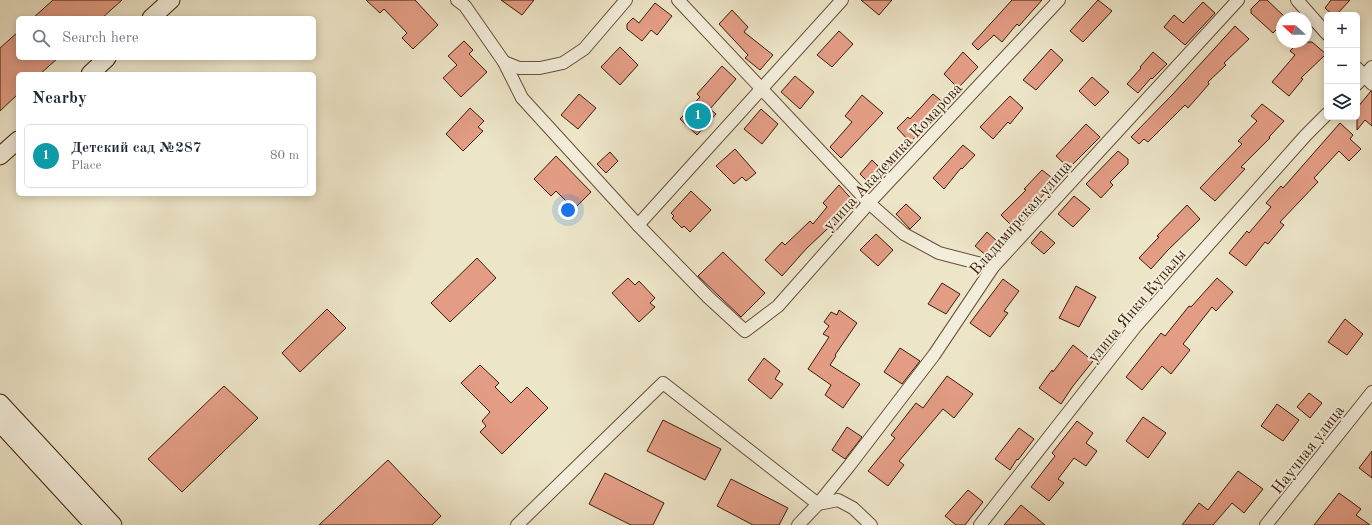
<!DOCTYPE html>
<html lang="en">
<head>
<meta charset="utf-8">
<style>
	:root { --surface:#fff; --page:#f6f6f7; --text:#1f2937; --muted:#747a83; --line:#e0e1e3; --accent:#0b8043 }
	body { margin:0; font-family:"Old Standard TT",serif; background:var(--page); color:var(--text) }
	.controls { position:absolute; right:12px; top:12px; display:grid; overflow:hidden; border-radius:6px; box-shadow:0 2px 10px #0003 }
	.controls button { width:36px; height:36px; display:grid; place-items:center; padding:0; border:0; border-bottom:1px solid var(--line); background:var(--surface); color:var(--text); font:20px sans-serif }
	.compass { position:absolute; left:1276px; top:12px; width:36px; height:36px; border-radius:50%; background:var(--surface); box-shadow:0 2px 10px #0003; rotate:292deg }
	.you { position:absolute; left:568px; top:210px; width:14px; height:14px; margin:-10px; border:3px solid #fff; border-radius:50%; background:#1a73e8; box-shadow:0 0 0 6px #1a73e833 }
	.badge { display:grid; place-items:center; width:26px; height:26px; border-radius:50%; background:var(--accent); color:#fff; font-size:13px; font-weight:700 }
	.pin { position:absolute; translate:-50% -50%; border:2px solid #fff; box-shadow:0 1px 4px #0006 }
	.list { margin:0; padding:0; list-style:none }
	h2 { display:flex; justify-content:space-between; align-items:center; height:52px; margin:0; padding:0 16px; font-size:17px }
	h2 small { font-size:13px; font-weight:400; color:var(--muted) }
	.list li { display:grid; grid-template-columns:26px 1fr auto; gap:12px; align-items:center; box-sizing:border-box; height:64px; margin:0 8px 8px; padding:0 8px; border:1px solid var(--line); border-radius:6px }
	.list b { display:block; font-size:15px; white-space:nowrap }
	.list p { margin:0; font-size:13px; white-space:nowrap; color:var(--muted) }
	.list em { font-size:13px; font-style:normal; color:var(--muted) }
	.icon { flex:none; width:22px; height:22px; fill:none; stroke:currentColor; stroke-width:2; stroke-linecap:round; stroke-linejoin:round }
	.map { position:relative; flex:none; width:1372px; height:525px; overflow:hidden }
	.search { position:absolute; background:var(--surface); box-shadow:0 2px 10px #0003; left:16px; top:16px; width:300px; height:44px; display:flex; align-items:center; gap:10px; box-sizing:border-box; padding:0 14px; border-radius:6px; color:var(--muted); font-size:15px }
	.panel { position:absolute; background:var(--surface); box-shadow:0 2px 10px #0003; left:16px; top:72px; width:300px; height:124px; border-radius:6px }
	.map>svg:first-child { display:block }
	.building { fill:#e39d85; stroke:#3d1c08 }
	.lines { fill:none; stroke-linecap:round; stroke-linejoin:round }
	.street-casing { stroke:#694e38; stroke-width:14 }
	.secondary-casing { stroke:#3d1c08; stroke-width:19 }
	.street { stroke:#f3eedb; stroke-width:12 }
	.secondary { stroke:#f3eedb; stroke-width:17 }
	.labels { text-anchor:middle; stroke-width:4; stroke-linejoin:round; paint-order:stroke }
	.street-label { font-size:16px; fill:#3d1c08; stroke:#f3eedb }
</style>
</head>
<body>
<div class="map">
<svg width="1372" height="525" viewBox="0 0 1372 525">
	<rect width="100%" height="100%" fill="#ede5c8"/>
	<filter id="stains"><feTurbulence type="fractalNoise" baseFrequency=".005" numOctaves="4"/><feColorMatrix values="0 0 0 0 .2 0 0 0 0 .09 0 0 0 0 .02 0 0 0 .5 -.17"/></filter>
	<radialGradient id="worn" r=".72"><stop offset=".6" stop-color="#630" stop-opacity="0"/><stop offset="1" stop-color="#630" stop-opacity=".3"/></radialGradient>
	<!-- building -->
	<g class="building">
		<polygon points="53,0 122,0 102,18 33,18"/>
		<polygon points="366,0 415,0 438,25 413,49 402,38 407,33 384,9 380,13"/>
		<polygon points="501,0 534,0 522,15"/>
		<polygon points="861,0 892,0 879,15"/>
		<polygon points="1012,0 1042,0 1019,26 1017,24 1002,42 994,35 978,50 972,44"/>
		<polygon points="1098,0 1112,11 1083,42 1070,31"/>
		<polygon points="1260,0 1267,0 1286,18 1282,18 1282,24 1273,33 1251,13 1251,9"/>
		<polygon points="1331,0 1350,0 1336,15 1333,15 1325,8"/>
		<polygon points="1203,2 1215,13 1185,45 1164,27 1174,15 1183,23"/>
		<polygon points="655,3 672,16 657,35 651,30 642,41 627,29 627,24 633,18 639,23"/>
		<polygon points="732,10 748,27 744,32 773,55 760,70 745,58 748,55 719,24"/>
		<polygon points="1235,26 1249,39 1224,63 1226,65 1208,82 1209,84 1188,108 1185,105 1148,142 1144,139 1139,144 1131,137 1173,94"/>
		<polygon points="839,31 853,44 832,67 817,55"/>
		<polygon points="18,32 18,58 58,58 40,74 18,74 18,94 0,111 0,48"/>
		<polygon points="464,41 473,50 469,54 487,72 461,97 443,78 457,65 448,56"/>
		<polygon points="1299,42 1312,42 1326,54 1301,78 1303,79 1289,96 1272,82 1295,55 1290,51"/>
		<polygon points="620,47 638,65 620,85 601,67"/>
		<polygon points="1051,49 1063,60 1036,90 1023,80"/>
		<polygon points="963,52 978,67 958,88 944,74"/>
		<polygon points="1153,52 1167,64 1152,79 1151,78 1138,93 1127,84 1141,68 1140,67"/>
		<polygon points="722,66 736,79 710,109 716,114 697,135 680,119 700,97 697,94"/>
		<polygon points="795,76 814,92 800,109 781,92"/>
		<polygon points="1092,77 1109,92 1095,106 1079,91"/>
		<polygon points="1371,91 1372,91 1372,126 1365,120 1357,130 1357,108"/>
		<polygon points="579,94 596,108 578,129 561,115"/>
		<polygon points="933,94 945,104 921,130 922,131 910,142 897,128 908,117 910,119"/>
		<polygon points="862,95 883,113 841,158 830,147 852,122 845,116"/>
		<polygon points="1010,96 1023,108 1010,124 1008,122 993,139 980,127"/>
		<polygon points="1262,104 1284,121 1269,137 1270,138 1241,167 1245,169 1215,201 1200,188 1242,144 1238,141 1257,121 1251,116"/>
		<polygon points="470,108 484,121 478,127 483,131 463,151 446,134"/>
		<polygon points="761,109 778,124 762,144 744,129"/>
		<polygon points="1340,123 1353,135 1350,139 1361,149 1349,161 1339,151 1314,178 1318,182 1280,222 1284,225 1268,244 1265,242 1246,266 1229,253 1247,231 1249,233 1271,207 1266,203 1281,186 1283,188"/>
		<polygon points="1086,124 1100,137 1069,168 1056,156"/>
		<polygon points="963,145 975,155 962,169 961,168 944,189 933,178"/>
		<polygon points="735,149 756,173 746,181 742,177 734,184 716,166"/>
		<polygon points="1118,151 1128,159 1128,164 1110,182 1113,185 1101,198 1086,184"/>
		<polygon points="610,152 618,161 606,173 597,164"/>
		<polygon points="556,156 591,192 574,209 556,191 551,196 534,179"/>
		<polygon points="872,160 883,171 870,184 860,174"/>
		<polygon points="1042,170 1056,181 1027,213 1029,215 1015,229 1001,215 1026,190 1024,189"/>
		<polygon points="839,185 855,203 807,248 782,276 765,260 782,242 785,245 810,221 813,224 827,207 823,203"/>
		<polygon points="691,191 711,210 690,232 684,226 682,228 672,218 674,216 671,213"/>
		<polygon points="1074,196 1090,209 1073,227 1058,214"/>
		<polygon points="906,204 921,218 910,229 896,214"/>
		<polygon points="1187,205 1200,219 1168,250 1151,269 1139,258 1159,237 1157,236"/>
		<polygon points="1041,231 1055,243 1044,254 1031,243"/>
		<polygon points="987,232 999,243 988,257 975,246"/>
		<polygon points="876,234 893,250 878,266 860,250"/>
		<polygon points="723,252 765,293 741,317 698,276"/>
		<polygon points="477,258 496,278 450,322 431,303"/>
		<polygon points="628,278 635,285 639,281 655,298 650,303 655,307 639,322 612,293"/>
		<polygon points="1217,278 1233,292 1216,311 1212,307 1183,344 1190,350 1171,374 1162,366 1142,390 1126,377 1161,333 1165,336 1189,306 1191,307"/>
		<polygon points="1003,279 1019,291 1004,311 1008,313 990,337 970,323"/>
		<polygon points="942,283 960,294 946,314 928,304"/>
		<polygon points="1076,286 1096,297 1079,327 1059,318"/>
		<polygon points="327,309 346,328 300,372 282,353"/>
		<polygon points="839,310 857,323 835,355 836,356 830,365 860,384 843,408 825,395 831,385 808,369 829,337 823,334 829,326 824,322 831,312 837,315"/>
		<polygon points="1345,319 1363,334 1347,355 1328,342"/>
		<polygon points="1073,345 1093,361 1073,386 1061,404 1039,388 1052,370 1053,372"/>
		<polygon points="900,348 920,361 902,384 884,372"/>
		<polygon points="764,358 780,371 775,379 783,384 771,399 748,380"/>
		<polygon points="480,365 499,383 495,387 511,403 527,387 548,408 502,454 480,432 486,426 482,421 490,412 461,383"/>
		<polygon points="947,376 973,394 954,418 943,409 899,461 904,465 888,486 868,471 895,438 891,435 916,403 923,408"/>
		<polygon points="224,386 258,418 182,492 148,459"/>
		<polygon points="1309,393 1322,403 1310,418 1297,407"/>
		<polygon points="1277,404 1299,420 1283,441 1261,426"/>
		<polygon points="1143,417 1166,433 1148,458 1126,441"/>
		<polygon points="663,420 721,449 705,480 647,451"/>
		<polygon points="1077,421 1093,433 1086,443 1097,451 1086,466 1074,458 1058,479 1064,483 1049,501 1031,487 1055,456 1052,453"/>
		<polygon points="847,427 862,437 845,459 832,450"/>
		<polygon points="1019,428 1034,439 1018,460 1017,459 1010,470 995,459"/>
		<polygon points="1372,451 1372,478 1359,468"/>
		<polygon points="388,460 441,516 432,525 319,525"/>
		<polygon points="1238,471 1263,489 1244,513 1232,503 1213,525 1182,525 1199,503 1208,510"/>
		<polygon points="605,473 664,503 653,525 631,525 589,504"/>
		<polygon points="731,479 788,508 779,525 753,525 717,506"/>
		<polygon points="968,490 983,502 965,525 956,525 945,516"/>
		<polygon points="1339,493 1361,509 1356,515 1370,525 1314,525"/>
		<polygon points="1021,505 1045,525 1004,525"/>
	</g>
	<g class="lines">
		<defs>
			<g id="street">
				<polyline points="457,0 465,6 504,62 522,98 638,225 708,297 745,331 778,306 869,203 1059,0"/>
				<polyline points="678,0 869,203 904,234 939,253 993,267"/>
				<polyline points="1297,0 1327,34"/>
				<polyline points="504,62 519,68 540,68 563,63 584,49 626,0"/>
				<polyline points="1357,68 1372,84"/>
				<polyline points="1357,84 1372,67"/>
				<polyline points="638,225 842,0"/>
				<polyline points="517,525 663,383 818,504 838,500 853,508 871,525"/>
				<polyline points="798,525 818,504 849,466 934,355 993,267 1238,0"/>
				<polyline points="980,525 1136,326 1306,135 1327,114"/>
				<polyline points="1266,525 1372,392"/>
			</g>
			<g id="secondary">
				<polyline points="151,18 171,0"/>
				<polyline points="90,74 107,58"/>
				<polyline points="0,156 18,140"/>
				<polyline points="0,403 113,525"/>
				<polyline points="0,423 94,525"/>
			</g>
		</defs>
		<!-- street casing -->
		<use href="#street" class="street-casing"/>
		<!-- secondary casing -->
		<use href="#secondary" class="secondary-casing"/>
		<!-- street -->
		<use href="#street" class="street"/>
		<!-- secondary -->
		<use href="#secondary" class="secondary"/>
	</g>
	<g class="labels">
		<!-- street labels -->
		<g class="street-label">
			<text transform="translate(892 156) rotate(-47)" y="6">улица Академика Комарова</text>
			<text transform="translate(1020 217) rotate(-49)" y="6">Владимирская улица</text>
			<text transform="translate(1136 305) rotate(-50)" y="6">улица Янки Купалы</text>
			<text transform="translate(1307 449) rotate(-52)" y="6">Научная улица</text>
		</g>
	</g>
	<rect width="100%" height="100%" filter="url(#stains)"/>
	<rect width="100%" height="100%" fill="url(#worn)"/>
</svg>
<div class="controls">
<button>+</button>
<button>−</button>
<button><svg class="icon" aria-label="layers" viewBox="0 0 24 24"><path d="M12 4l9 5-9 5-9-5zM3 14l9 5 9-5"/></svg></button>
</div>
<svg class="compass" viewBox="-18 -18 36 36"><path d="M0-13l5 13h-10z" fill="#e53935"/><path d="M0 13l5-13h-10z" fill="#747a83"/></svg>
<div class="you"></div>
<div class="pin badge" style="left:698px;top:116px;background:#0f9aa8">1</div>
<div class="search"><svg class="icon" aria-label="search" viewBox="0 0 24 24"><circle cx="10" cy="10" r="6"/><path d="M15 15l6 6"/></svg>Search here</div>
<section class="panel">
<h2>Nearby<small></small></h2>
<ul class="list">
<li><span class="badge" style="background:#0f9aa8">1</span><div><b>Детский сад №287</b><p>Place</p></div><em>80 m</em></li>
</ul>
</section>
</div>
</body>
</html>
